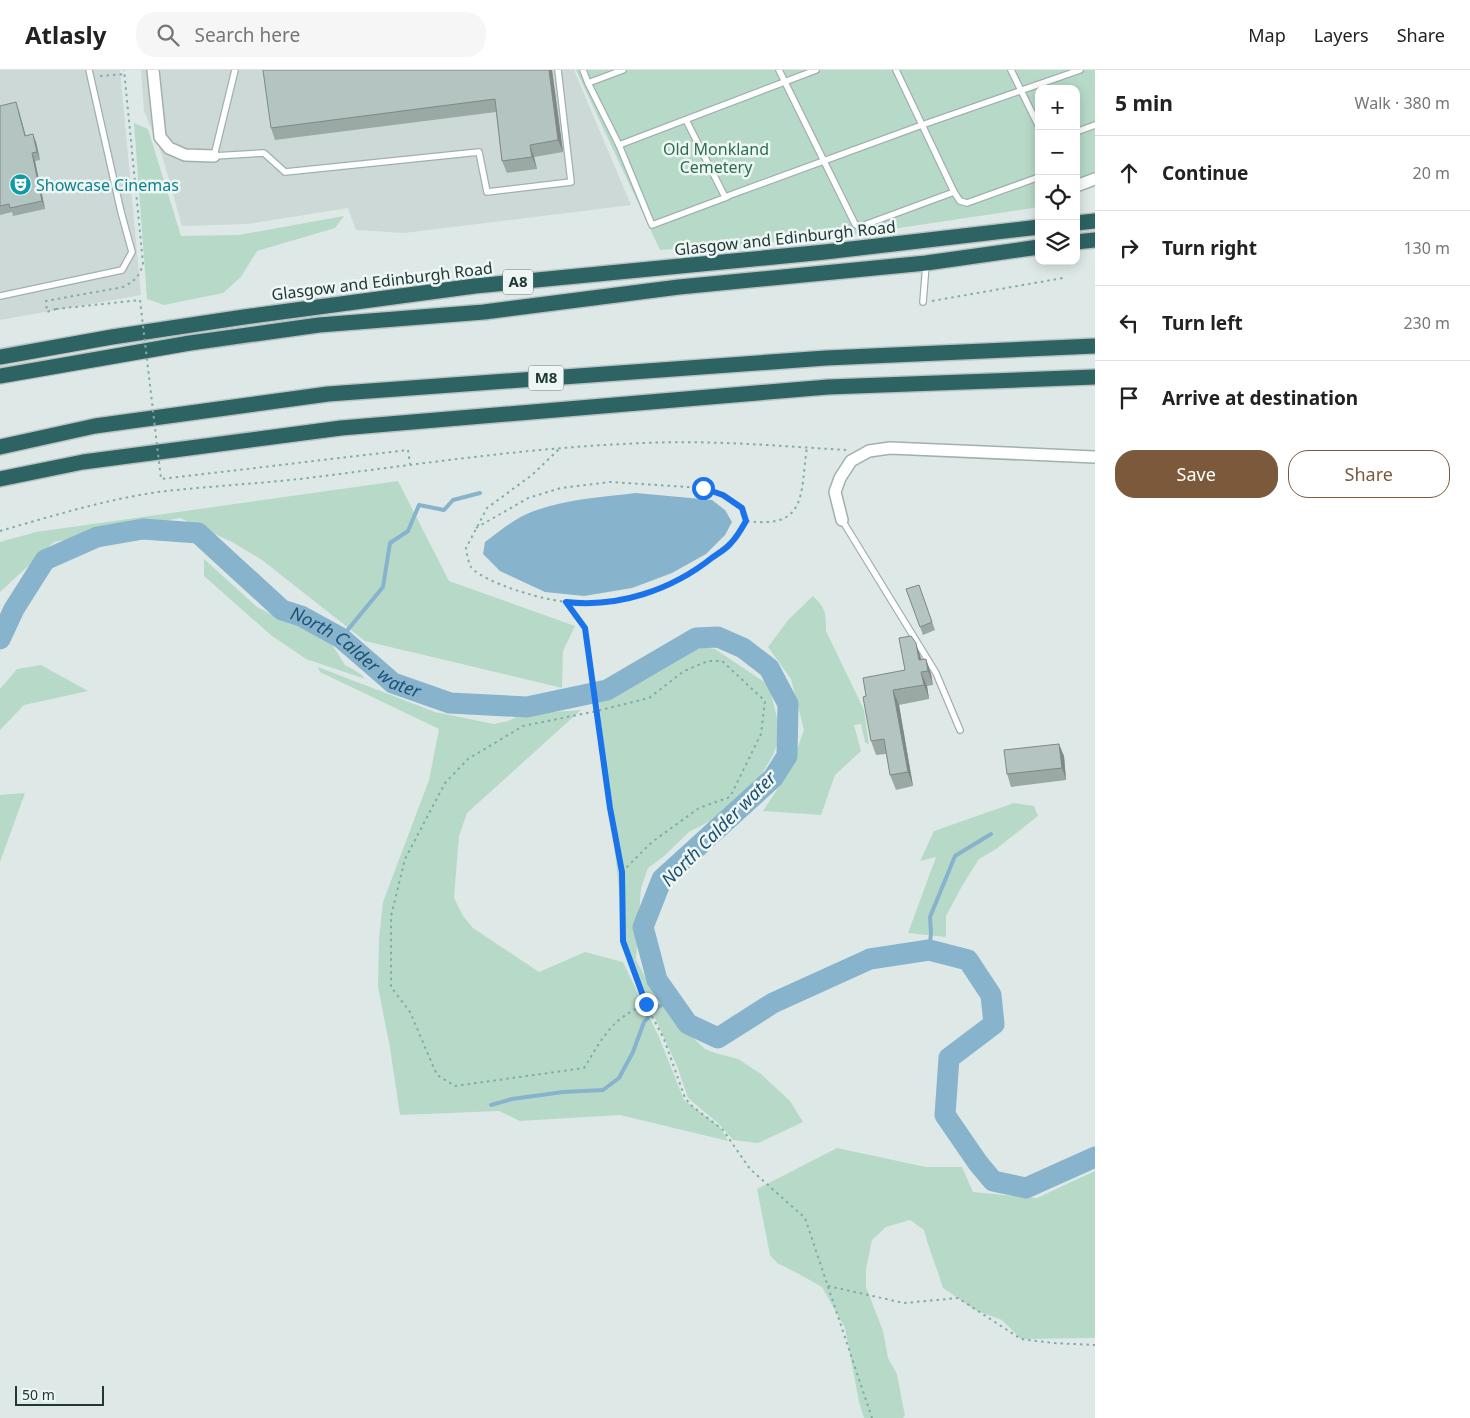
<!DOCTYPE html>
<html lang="en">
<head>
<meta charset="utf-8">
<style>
	:root { --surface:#fff; --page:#f6f6f6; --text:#222; --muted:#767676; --line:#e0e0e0; --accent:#7d593b }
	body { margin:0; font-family:"Noto Sans",sans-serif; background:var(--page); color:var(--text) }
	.controls { position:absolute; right:15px; top:15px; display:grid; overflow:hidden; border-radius:10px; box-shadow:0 2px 12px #0003 }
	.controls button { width:45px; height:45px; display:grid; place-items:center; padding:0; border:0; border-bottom:1px solid var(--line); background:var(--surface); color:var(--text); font:25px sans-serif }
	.scale { position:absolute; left:15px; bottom:12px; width:89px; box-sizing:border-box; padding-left:5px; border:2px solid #203837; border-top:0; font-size:14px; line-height:18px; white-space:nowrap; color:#203837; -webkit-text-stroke:4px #eef6f4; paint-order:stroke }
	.stop { position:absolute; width:15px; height:15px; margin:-11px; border:4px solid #1a73e8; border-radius:50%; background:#fff }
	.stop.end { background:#1a73e8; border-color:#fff; box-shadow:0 1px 5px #0008 }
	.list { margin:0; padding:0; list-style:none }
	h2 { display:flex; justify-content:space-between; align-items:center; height:65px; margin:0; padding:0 20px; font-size:21px }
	h2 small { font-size:16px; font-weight:400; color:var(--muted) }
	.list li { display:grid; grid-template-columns:32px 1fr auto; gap:15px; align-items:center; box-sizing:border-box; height:75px; padding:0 20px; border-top:1px solid var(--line) }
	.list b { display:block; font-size:19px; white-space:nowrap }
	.list em { font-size:16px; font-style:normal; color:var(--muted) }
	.actions { display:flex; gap:10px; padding:15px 20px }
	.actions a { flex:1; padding:11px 0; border:1px solid var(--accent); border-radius:20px; text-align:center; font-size:18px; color:var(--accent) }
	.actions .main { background:var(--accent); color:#fff }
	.icon { flex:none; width:28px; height:28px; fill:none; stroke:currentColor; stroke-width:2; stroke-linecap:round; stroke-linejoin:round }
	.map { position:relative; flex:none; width:1095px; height:1348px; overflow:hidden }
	header { display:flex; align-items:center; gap:30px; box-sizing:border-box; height:70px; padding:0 25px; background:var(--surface); border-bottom:1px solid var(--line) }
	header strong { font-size:24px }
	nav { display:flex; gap:28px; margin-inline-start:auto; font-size:18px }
	.search { width:350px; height:45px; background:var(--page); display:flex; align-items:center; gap:12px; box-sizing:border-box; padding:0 18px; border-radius:20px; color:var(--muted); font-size:19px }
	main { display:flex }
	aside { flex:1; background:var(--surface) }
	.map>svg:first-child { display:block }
	.built { fill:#cdd9d6 }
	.green { fill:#b7dac8 }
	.water { fill:#87b3cd }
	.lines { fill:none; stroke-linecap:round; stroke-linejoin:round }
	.stream { stroke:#87b3cd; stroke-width:4 }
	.river { stroke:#87b3cd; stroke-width:21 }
	.lane-casing { stroke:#a1b0af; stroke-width:8 }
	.street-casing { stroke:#a1b0af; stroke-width:14 }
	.highway-casing { stroke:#bcc3c3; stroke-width:18 }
	.path { stroke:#80aca7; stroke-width:2; stroke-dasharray:2.5 4; stroke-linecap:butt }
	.lane { stroke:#fff; stroke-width:5.5 }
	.street { stroke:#fff; stroke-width:11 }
	.highway { stroke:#2d6363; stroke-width:15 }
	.path-bridge { stroke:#80aca7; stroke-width:2; stroke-dasharray:2.5 4; stroke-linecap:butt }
	.wall { fill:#9ba9a5 }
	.shaded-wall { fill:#7e8986 }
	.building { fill:#b4c4c0; stroke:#7e8986 }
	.route { stroke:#1a73e8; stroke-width:6 }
	.labels { text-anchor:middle; stroke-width:5; stroke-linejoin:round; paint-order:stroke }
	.shield { fill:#eef6f4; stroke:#5e7170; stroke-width:1 }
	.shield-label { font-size:15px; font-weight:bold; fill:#203837 }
	.park-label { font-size:16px; fill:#2c6d53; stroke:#eef6f4 }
	.culture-label { font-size:16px; fill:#0d838f; stroke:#eef6f4; text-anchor:start }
	.street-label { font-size:16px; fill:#203837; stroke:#eef6f4 }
	.water-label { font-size:18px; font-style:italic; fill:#1d5171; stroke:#eef6f4 }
</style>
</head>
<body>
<header>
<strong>Atlasly</strong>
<div class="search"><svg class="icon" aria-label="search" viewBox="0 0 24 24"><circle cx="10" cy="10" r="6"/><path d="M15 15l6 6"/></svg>Search here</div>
<nav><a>Map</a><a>Layers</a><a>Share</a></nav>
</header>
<main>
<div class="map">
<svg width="1095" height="1348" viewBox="0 0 1095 1348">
	<rect width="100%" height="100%" fill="#dee9e7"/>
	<!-- built -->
	<g class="built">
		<polygon points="0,0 120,0 141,225 0,250"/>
		<polygon points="141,0 574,0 631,135 404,163 356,160 348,138 248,154 182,156 162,85 144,41"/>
	</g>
	<!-- green -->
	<g class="green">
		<polygon points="576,0 1095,0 1095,106 1076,116 1076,19 1039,19 1039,135 1033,138 832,168 660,180"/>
		<polygon points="134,53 148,59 181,166 238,165 344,146 335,158 257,181 241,207 223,223 164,235 147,229"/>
		<polygon points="398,411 449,511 575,556 563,581 562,618 365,571 262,490 232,472 180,448 54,472 0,522 0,472 36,462"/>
		<polygon points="204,489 257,537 282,550 310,557 331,573 345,595 361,604 365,609 306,589 272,566 204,506"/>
		<path d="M 813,526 C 826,538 826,544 826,561 L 864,640 L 869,675 L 865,672 L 861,654 L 854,655 L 861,681 L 835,705 L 821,745 L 763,741 L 789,702 L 804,660 L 791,609 L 768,577 L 789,549 Z"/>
		<polygon points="698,576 715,579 769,615 781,664 773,685 757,712 742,729 712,750 689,762 663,787 648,798 641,818 636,890 650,916 682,957 705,979 712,982 738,989 761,1004 790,1031 803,1052 758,1073 733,1070 719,1054 688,1028 677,996 626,885 599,633 685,586"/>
		<polygon points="41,595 88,621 24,635 0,660 0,619 17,599"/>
		<polygon points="318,597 435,642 494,654 508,651 522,644 581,640 467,743 459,766 454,828 463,846 473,858 539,902 585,882 623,892 659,967 684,1030 720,1057 728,1071 620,1045 520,1051 499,1041 400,1045 390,978 378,917 379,868 383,832 429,710 439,659 320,602"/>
		<polygon points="25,723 0,792 0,725"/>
		<polygon points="1014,733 1034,736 1038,746 996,779 979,789 962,816 946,846 946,867 908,863 936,787 920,791 934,761"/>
		<path d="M 837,1078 L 926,1097 L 962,1097 L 973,1122 L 1037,1128 L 1095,1101 L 1095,1268 L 1021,1269 L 1002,1250 L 977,1241 L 943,1218 C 937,1198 929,1180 924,1160 L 910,1150 L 886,1157 L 872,1170 L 866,1199 L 866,1217 L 883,1261 L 888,1288 L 897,1304 L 905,1346 L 903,1348 L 864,1348 L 859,1332 L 845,1258 L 822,1217 L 797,1203 L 777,1193 L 770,1185 L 757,1119 Z"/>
	</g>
	<!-- water -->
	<path class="water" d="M 636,423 L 712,430 L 725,440 L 732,452 L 725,465 L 706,484 L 672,503 L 632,518 L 584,526 L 545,522 L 500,501 L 483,484 L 485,472 C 500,461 516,447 534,441 C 567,429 602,427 636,423 Z"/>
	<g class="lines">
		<!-- stream -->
		<g class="stream">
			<polyline points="341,568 383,517 390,473 408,461 419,435 444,440 453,430 480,423"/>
			<polyline points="929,880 931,864 930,847 955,786 991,764"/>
			<polyline points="491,1035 512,1029 563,1022 603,1020 619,1008 633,982 644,952 658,937 671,930"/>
		</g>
		<!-- river -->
		<path class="river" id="s1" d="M 0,569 L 14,539 L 45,490 L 97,467 L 143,459 L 198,463 L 282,540 L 301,546 L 341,568 L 393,613 L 450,633 L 527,637 L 607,620 L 696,568 L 718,567 L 743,578 L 769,598 L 788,634 L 787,686 L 773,708 L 662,809 L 643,857 L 657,910 L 688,954 L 718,968 L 773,933 L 870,889 L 929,880 L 968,890 L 991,925 L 994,954 L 949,988 L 945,1045 L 978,1093 L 993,1111 L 1026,1118 L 1095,1087"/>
		<defs>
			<g id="lane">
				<polyline points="235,0 214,86 264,83 285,102 479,82 487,122 571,112 558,0"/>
				<polyline points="583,0 588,13"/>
				<polyline points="623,0 588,13 619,75 652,155 727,127"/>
				<polyline points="779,0 855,154 859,157 954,122 896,0"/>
				<polyline points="1011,0 1039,57"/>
				<polyline points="686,50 725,127 922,55 1080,0"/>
				<polyline points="1076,62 1095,55"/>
				<polyline points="619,75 816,0"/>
				<polyline points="954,122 960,131 967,133 1039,107"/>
				<polyline points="0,226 122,200 132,182 121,142 89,0"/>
				<polyline points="923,232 926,195"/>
				<polyline points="842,450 936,603 960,660"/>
			</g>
			<g id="street">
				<polyline points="153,0 160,67 169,78 185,85 214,86"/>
				<polyline points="1076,116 1095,109"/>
				<polyline points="842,450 835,422 840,408 851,391 869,381 890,378 1095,387"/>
			</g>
			<g id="highway">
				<polyline points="1076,153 1095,151"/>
				<polyline points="1076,172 1095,170"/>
				<polyline points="0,287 112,267 244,247 475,216 825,182 1039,157"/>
				<polyline points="0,306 190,273 319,255 484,242 679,217 926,193 1039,177"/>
				<polyline points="0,377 95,356 328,324 826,288 1095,276"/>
				<polyline points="0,409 83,392 341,358 828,317 1095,307"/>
			</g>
		</defs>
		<!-- lane casing -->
		<use href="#lane" class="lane-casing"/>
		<!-- street casing -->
		<use href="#street" class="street-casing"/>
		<!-- highway casing -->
		<use href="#highway" class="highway-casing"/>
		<!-- path -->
		<g class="path">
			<polyline points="100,6 125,4"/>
			<polyline points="932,231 1063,208"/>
			<path d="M 56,239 L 47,242 L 46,231 L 123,217 C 135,211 140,206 143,193 L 124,0"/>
			<polyline points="408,380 410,394"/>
			<path d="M 747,451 C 808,459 800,424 807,377"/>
			<path d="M 476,458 L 528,428 L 561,418 L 610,412 L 703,418 L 723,425 L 742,438 L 747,451 C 742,458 738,467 732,473 C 697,508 627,537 578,533 C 559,532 541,528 522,522 C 511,519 478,507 471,497 C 468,492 467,484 466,478 L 487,438 L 532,405 L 559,379"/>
			<path d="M 0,461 C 52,446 104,430 158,422 C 208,416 258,414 308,408 C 420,394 532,377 645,373 C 712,370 779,376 846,380"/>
			<polyline points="566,532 585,558 609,738 622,802 623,871 642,927 664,969 685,1028 692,1036 723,1060 750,1099 805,1148 872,1348"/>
			<path d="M 622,802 L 652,772 L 699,738 L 730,727 L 761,664 L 765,631 L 722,591 L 708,591 L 684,601 L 649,628 L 597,641 L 523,656 L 468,689 L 445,713 L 405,789 L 391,846 L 391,917 L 410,942 L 437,1005 L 455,1016 L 584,998 C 604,966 610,950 646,934"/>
			<polyline points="828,1216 904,1233 958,1228 1021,1269 1053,1273 1095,1275"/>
		</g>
		<!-- lane -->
		<use href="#lane" class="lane"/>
		<!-- street -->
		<use href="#street" class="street"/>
		<!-- highway -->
		<use href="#highway" class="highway"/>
		<!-- path-bridge -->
		<polyline class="path-bridge" points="56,239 140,230 161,409 408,380"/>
	</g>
	<!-- wall -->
	<g class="wall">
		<polygon points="263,0 552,0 563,82 534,87 537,99 507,103 502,91 496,42 275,70 271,58"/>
		<polygon points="16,32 25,66 36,72 40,90 35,91 45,139 13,146 12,142 0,145 0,36"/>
		<polygon points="919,515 935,560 923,565 906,519"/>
		<polygon points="921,588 922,590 926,589 931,604 933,615 927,616 929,629 899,635 913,716 896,720 890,705 886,684 876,685 871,671 866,626 905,600"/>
		<polygon points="1064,686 1066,710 1011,717 1007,704"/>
	</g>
	<!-- shaded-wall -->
	<g class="shaded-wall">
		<polygon points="549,0 552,0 563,82 558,70"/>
		<polygon points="16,32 19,41 28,74 25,66"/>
		<polygon points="33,64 36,72 40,90 37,82"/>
		<polygon points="530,75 534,87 537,99 532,87"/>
		<polygon points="32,83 35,91 45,139 42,131"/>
		<polygon points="916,573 921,588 924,602 919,590"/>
		<polygon points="926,589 931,604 933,615 928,601"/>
		<polygon points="921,602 927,616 929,629 924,615"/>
		<polygon points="893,620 899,635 913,716 908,702"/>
		<polygon points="1059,674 1064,686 1066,710 1062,698"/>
	</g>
	<!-- building -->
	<g class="building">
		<polygon points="263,0 549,0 558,70 530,75 532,87 502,91 495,29 271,58"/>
		<polygon points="16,32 25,66 33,64 37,82 32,83 42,131 10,138 9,134 0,136 0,36"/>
		<polygon points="919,515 932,552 920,557 906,519"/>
		<polygon points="911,566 916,573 919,590 926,589 928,601 921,602 924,615 893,620 908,702 890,705 884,669 871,671 863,627 866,626 863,608 905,600 899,568"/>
		<polygon points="1059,674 1062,698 1007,704 1004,680"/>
	</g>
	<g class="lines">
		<!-- route -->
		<path class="route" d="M 646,934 L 623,871 L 622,802 L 610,738 L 585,558 L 566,532 C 618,538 672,520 713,487 C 719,483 726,479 731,473 C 737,467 742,458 746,451 L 742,438 L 723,425 L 703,418"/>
	</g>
	<!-- icons -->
	<defs>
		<symbol id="theatre-disc" viewBox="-11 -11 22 22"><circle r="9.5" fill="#0f9aa8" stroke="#eef6f4"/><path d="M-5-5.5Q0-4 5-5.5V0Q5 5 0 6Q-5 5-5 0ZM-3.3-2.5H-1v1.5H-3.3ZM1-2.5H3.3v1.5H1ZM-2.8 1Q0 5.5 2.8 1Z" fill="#fff"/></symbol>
	</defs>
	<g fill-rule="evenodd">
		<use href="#theatre-disc" x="8" y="102" width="25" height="25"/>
	</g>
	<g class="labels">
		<!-- shield labels -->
		<g class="shield">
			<rect x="503" y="199.5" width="30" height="25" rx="4"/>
			<rect x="528.5" y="295.5" width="35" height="25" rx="4"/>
		</g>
		<g class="shield-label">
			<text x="518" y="217">A8</text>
			<text x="546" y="313">M8</text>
		</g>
		<!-- park labels -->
		<g class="park-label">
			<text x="716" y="85">Old Monkland<tspan x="716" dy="18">Cemetery</tspan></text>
		</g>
		<!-- culture labels -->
		<g class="culture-label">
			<text x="36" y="121">Showcase Cinemas</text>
		</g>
		<!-- street labels -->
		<g class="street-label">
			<text transform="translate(785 168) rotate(-6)" y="6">Glasgow and Edinburgh Road</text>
			<text transform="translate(382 211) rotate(-7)" y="6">Glasgow and Edinburgh Road</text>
		</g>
		<!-- water labels -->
		<g class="water-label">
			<text dy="6" stroke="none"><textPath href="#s1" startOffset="450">North Calder water</textPath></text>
			<text transform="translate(719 759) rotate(-45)" y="6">North Calder water</text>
		</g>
	</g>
</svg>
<div class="controls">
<button>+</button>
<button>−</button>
<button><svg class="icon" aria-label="locate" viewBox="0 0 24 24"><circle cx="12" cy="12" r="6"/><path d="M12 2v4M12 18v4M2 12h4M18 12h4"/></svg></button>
<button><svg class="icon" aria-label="layers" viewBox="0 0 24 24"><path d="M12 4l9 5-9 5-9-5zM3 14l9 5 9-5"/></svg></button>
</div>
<div class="scale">50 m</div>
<div class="stop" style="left:703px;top:418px"></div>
<div class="stop end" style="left:646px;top:934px"></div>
</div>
<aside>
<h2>5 min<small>Walk · 380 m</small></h2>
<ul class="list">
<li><svg class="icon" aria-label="ahead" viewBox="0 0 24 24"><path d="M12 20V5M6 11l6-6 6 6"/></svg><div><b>Continue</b></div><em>20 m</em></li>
<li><svg class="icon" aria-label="right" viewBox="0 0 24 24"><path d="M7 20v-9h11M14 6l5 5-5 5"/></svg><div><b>Turn right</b></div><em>130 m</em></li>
<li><svg class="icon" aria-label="left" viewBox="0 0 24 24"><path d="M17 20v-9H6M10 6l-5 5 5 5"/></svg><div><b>Turn left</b></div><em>230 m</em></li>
<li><svg class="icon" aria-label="arrive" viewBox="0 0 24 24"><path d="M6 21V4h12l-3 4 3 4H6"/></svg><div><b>Arrive at destination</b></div></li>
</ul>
<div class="actions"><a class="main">Save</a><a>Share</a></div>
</aside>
</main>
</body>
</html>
